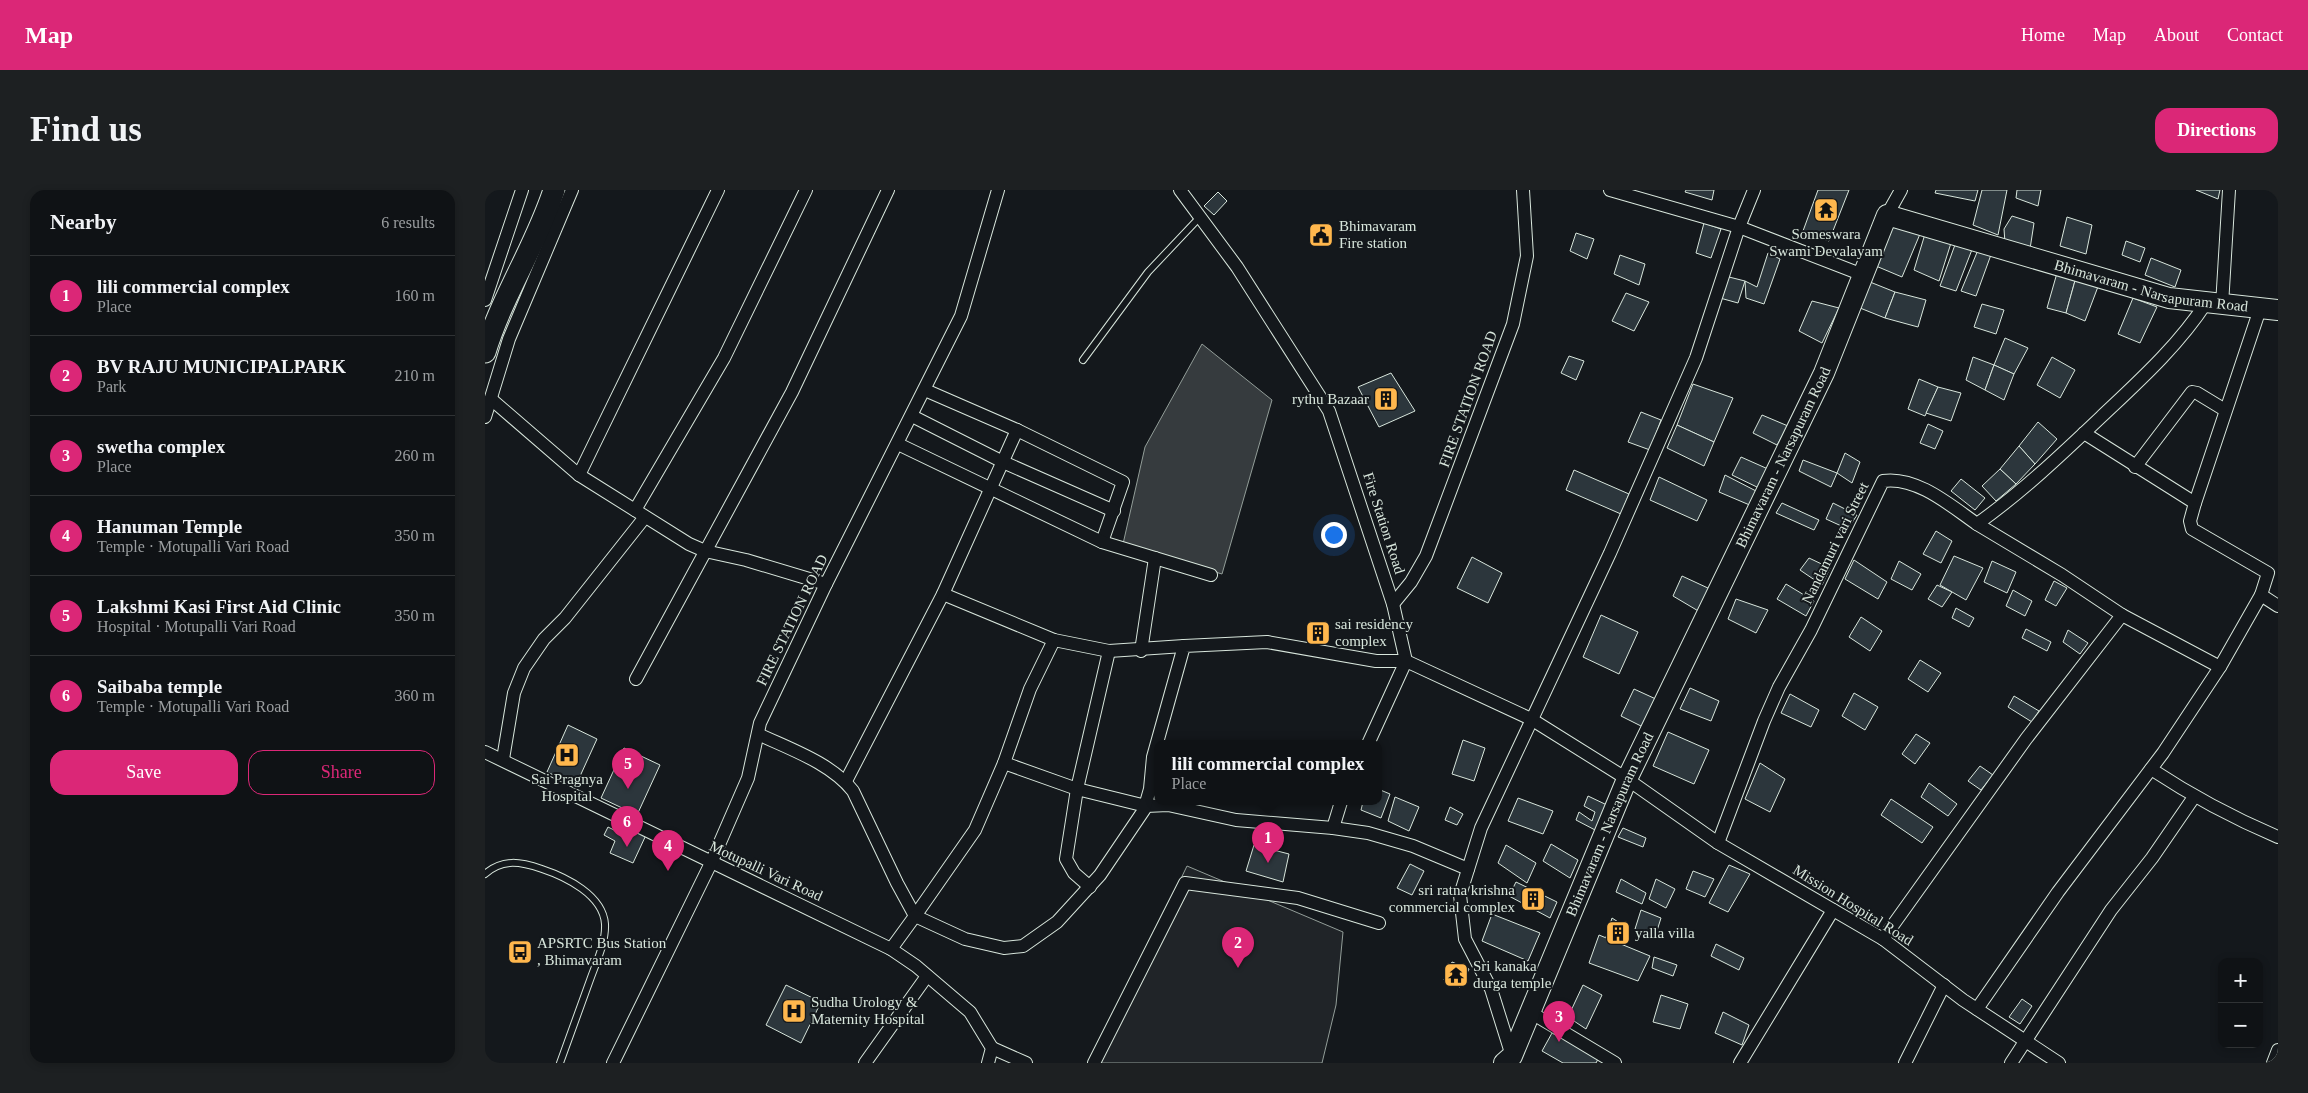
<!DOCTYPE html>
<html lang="en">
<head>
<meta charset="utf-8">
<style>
	:root { --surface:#0f1215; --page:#1d2022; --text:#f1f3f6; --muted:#9b9ea0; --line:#2f3234; --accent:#db2777 }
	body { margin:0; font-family:"Times New Roman",serif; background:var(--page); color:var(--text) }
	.controls { position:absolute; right:15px; bottom:15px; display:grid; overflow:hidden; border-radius:10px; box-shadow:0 2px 8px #0003 }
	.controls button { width:45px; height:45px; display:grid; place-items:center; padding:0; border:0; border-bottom:1px solid var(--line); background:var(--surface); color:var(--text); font:25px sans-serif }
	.you { position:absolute; left:848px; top:344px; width:18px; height:18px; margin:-12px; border:4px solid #fff; border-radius:50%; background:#1a73e8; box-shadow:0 0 0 8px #1a73e833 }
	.badge { display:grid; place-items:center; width:32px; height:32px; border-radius:50%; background:var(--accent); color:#fff; font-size:16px; font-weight:700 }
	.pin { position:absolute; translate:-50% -41px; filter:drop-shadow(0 1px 2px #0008) }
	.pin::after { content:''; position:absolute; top:26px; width:18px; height:15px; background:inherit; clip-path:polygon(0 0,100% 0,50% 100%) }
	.popup { position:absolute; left:669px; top:550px; width:228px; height:65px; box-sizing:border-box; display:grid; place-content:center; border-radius:10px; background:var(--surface); filter:drop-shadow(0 1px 4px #0005); font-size:16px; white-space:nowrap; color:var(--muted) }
	.popup b { font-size:19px; color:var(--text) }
	.popup::after { content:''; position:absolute; left:50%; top:100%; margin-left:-10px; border:10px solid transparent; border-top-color:var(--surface) }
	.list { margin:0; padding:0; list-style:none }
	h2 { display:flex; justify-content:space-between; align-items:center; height:65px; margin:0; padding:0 20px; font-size:21px }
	h2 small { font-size:16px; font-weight:400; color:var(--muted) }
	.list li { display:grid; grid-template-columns:32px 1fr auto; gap:15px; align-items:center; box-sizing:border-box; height:80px; padding:0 20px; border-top:1px solid var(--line) }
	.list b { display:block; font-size:19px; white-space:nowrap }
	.list p { margin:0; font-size:16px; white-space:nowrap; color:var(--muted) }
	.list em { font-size:16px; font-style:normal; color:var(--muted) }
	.actions { display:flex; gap:10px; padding:15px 20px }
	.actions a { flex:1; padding:11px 0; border:1px solid var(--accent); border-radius:15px; text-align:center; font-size:18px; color:var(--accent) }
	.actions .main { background:var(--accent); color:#fff }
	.map { position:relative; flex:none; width:1793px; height:873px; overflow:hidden; border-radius:15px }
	header { display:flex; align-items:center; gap:30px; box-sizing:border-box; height:70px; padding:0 25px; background:var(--accent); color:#fff }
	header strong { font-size:24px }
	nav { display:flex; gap:28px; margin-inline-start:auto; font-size:18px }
	.intro { display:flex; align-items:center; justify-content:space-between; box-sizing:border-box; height:120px; padding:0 30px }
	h1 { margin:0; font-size:35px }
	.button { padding:12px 22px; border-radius:15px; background:var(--accent); color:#fff; font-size:18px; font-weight:700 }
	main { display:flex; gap:30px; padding:0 30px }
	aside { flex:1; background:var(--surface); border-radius:15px; box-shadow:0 2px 8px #0003 }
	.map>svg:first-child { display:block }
	.green { fill:#202428; stroke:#939e99 }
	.water { fill:#363b3e; stroke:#939e99 }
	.building { fill:#2c363c; stroke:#d8e6dc }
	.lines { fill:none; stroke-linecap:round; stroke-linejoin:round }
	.service-casing { stroke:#d8e6dc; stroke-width:8 }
	.minor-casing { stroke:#d8e6dc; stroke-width:14 }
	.primary-casing { stroke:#d8e6dc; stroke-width:22 }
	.trunk-casing { stroke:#d8e6dc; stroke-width:23 }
	.service { stroke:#14181c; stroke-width:6 }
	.minor { stroke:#14181c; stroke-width:12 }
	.primary { stroke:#14181c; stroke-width:20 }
	.trunk { stroke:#14181c; stroke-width:21 }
	.labels { text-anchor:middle; stroke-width:4; stroke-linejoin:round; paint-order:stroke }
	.poi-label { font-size:15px; fill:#d8e6dc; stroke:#14181c; text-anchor:start }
	.street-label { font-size:15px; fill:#d8e6dc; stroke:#14181c }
</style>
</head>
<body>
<header>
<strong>Map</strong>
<nav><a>Home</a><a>Map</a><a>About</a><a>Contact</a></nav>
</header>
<div class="intro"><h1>Find us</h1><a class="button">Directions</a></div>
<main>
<aside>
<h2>Nearby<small>6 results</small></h2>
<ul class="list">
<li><span class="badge">1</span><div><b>lili commercial complex</b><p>Place</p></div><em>160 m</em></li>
<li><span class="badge">2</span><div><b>BV RAJU MUNICIPALPARK</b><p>Park</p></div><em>210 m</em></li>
<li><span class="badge">3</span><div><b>swetha complex</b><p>Place</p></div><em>260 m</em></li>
<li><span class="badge">4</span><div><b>Hanuman Temple</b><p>Temple · Motupalli Vari Road</p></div><em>350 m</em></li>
<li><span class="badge">5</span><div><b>Lakshmi Kasi First Aid Clinic</b><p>Hospital · Motupalli Vari Road</p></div><em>350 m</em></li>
<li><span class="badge">6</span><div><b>Saibaba temple</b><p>Temple · Motupalli Vari Road</p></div><em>360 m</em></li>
</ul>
<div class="actions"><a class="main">Save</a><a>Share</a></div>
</aside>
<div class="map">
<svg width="1793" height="873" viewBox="0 0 1793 873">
	<rect width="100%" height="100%" fill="#14181c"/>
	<!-- green -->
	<polygon class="green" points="702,676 858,742 851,815 837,873 607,873"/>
	<!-- water -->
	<polygon class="water" points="717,154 787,210 737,384 638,354 660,257"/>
	<!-- building -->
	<g class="building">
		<polygon points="1201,0 1229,0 1227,10 1200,2"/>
		<polygon points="1333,0 1364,0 1344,51 1318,41"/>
		<polygon points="1451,0 1493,0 1490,11 1450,3"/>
		<polygon points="1497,0 1522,0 1513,45 1488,35"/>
		<polygon points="1532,0 1556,0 1553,16 1531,8"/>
		<polygon points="1711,0 1735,0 1733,9"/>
		<polygon points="733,2 742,11 729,25 719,16"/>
		<polygon points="1527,26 1549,33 1545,59 1520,53 1519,39"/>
		<polygon points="1582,27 1607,35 1601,64 1575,56"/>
		<polygon points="1219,33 1236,39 1226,68 1211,63"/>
		<polygon points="1408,34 1435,44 1417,87 1391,76"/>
		<polygon points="1091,43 1109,49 1102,69 1085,61"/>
		<polygon points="1440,44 1466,53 1454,91 1429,80"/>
		<polygon points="1641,51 1660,58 1655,72 1637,65"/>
		<polygon points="1471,52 1488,57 1471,101 1455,96"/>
		<polygon points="1493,60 1507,62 1491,106 1476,101"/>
		<polygon points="1283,63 1295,69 1279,114 1261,108 1260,91 1272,97"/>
		<polygon points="1135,65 1160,74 1154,95 1129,84"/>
		<polygon points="1666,68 1696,80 1690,97 1660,85"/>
		<polygon points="1572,83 1591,87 1581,123 1562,118"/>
		<polygon points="1244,87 1260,91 1253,113 1235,108"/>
		<polygon points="1591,87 1614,94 1600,131 1581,123"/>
		<polygon points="1385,92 1410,102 1400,128 1375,118"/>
		<polygon points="1410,102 1441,110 1433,137 1400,128"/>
		<polygon points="1141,103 1164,112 1149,141 1127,131"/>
		<polygon points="1648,108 1672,117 1655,153 1633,144"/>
		<polygon points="1327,111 1354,118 1337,153 1314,141"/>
		<polygon points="1497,114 1519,120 1511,144 1489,137"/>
		<polygon points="1520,148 1543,158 1529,184 1509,175"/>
		<polygon points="1084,166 1099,171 1091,190 1076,183"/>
		<polygon points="1488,167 1509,175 1500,200 1481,190"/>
		<polygon points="1567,167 1590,180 1575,208 1552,195"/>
		<polygon points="1509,175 1529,184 1519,210 1500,200"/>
		<polygon points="906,183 930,221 894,237 873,197"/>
		<polygon points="1434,189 1453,197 1440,226 1423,219"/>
		<polygon points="1208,194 1248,208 1229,252 1192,235"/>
		<polygon points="1453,197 1476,203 1466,231 1441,223"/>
		<polygon points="1156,222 1176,230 1165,260 1143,252"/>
		<polygon points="1277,225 1303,236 1292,255 1268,243"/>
		<polygon points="1553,232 1572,249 1550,274 1534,256"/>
		<polygon points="1443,234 1458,241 1450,259 1435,253"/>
		<polygon points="1192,235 1229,252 1219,276 1182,258"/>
		<polygon points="1534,256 1550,274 1531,294 1515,279"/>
		<polygon points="1360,263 1375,272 1367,293 1352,283"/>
		<polygon points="1256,267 1283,279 1274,298 1247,285"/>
		<polygon points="1318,270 1352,283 1346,297 1314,281"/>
		<polygon points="1515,279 1531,294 1511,311 1497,296"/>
		<polygon points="1089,280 1144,304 1136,324 1081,300"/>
		<polygon points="1240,285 1273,302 1267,316 1234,302"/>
		<polygon points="1174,287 1222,310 1212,331 1165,310"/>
		<polygon points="1476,289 1500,308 1490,320 1466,301"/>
		<polygon points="1297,313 1334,330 1329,340 1291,323"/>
		<polygon points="1348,313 1372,325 1363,339 1341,329"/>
		<polygon points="1451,341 1467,351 1456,373 1438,364"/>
		<polygon points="1469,366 1498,378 1481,410 1455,395"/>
		<polygon points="987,367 1017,383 1003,413 972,398"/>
		<polygon points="1324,368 1345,378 1337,395 1315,380"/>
		<polygon points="1369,370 1402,392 1393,409 1360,389"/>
		<polygon points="1414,371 1436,384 1427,400 1406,389"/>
		<polygon points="1507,371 1531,382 1522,403 1499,392"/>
		<polygon points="1197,386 1225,399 1215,422 1188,406"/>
		<polygon points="1569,391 1582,398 1571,416 1560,410"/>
		<polygon points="1301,394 1329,411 1321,426 1292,409"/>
		<polygon points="1452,395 1467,402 1457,417 1443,409"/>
		<polygon points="1528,400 1547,411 1540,426 1521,416"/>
		<polygon points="1251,409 1283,420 1271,443 1243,429"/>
		<polygon points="1471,418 1489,428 1484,437 1467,428"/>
		<polygon points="1116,425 1153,442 1134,484 1098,467"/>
		<polygon points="1376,427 1397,441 1385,461 1364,447"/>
		<polygon points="830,432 838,433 839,458 825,453"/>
		<polygon points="1541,439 1566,452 1562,461 1537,448"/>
		<polygon points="1583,440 1603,453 1595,464 1578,452"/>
		<polygon points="1435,470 1456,483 1443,502 1423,489"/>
		<polygon points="1205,498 1234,511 1226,531 1195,519"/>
		<polygon points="1149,499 1173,510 1160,538 1136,526"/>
		<polygon points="1369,503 1393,517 1380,540 1357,526"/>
		<polygon points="1305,504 1334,520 1326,537 1296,523"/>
		<polygon points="1529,506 1554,521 1547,532 1523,517"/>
		<polygon points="83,535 112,549 91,595 62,582"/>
		<polygon points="1183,542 1224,560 1209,594 1168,576"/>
		<polygon points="1431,544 1445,553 1430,574 1417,564"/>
		<polygon points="978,550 1000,558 989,591 967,584"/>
		<polygon points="139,558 175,575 152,625 116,608"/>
		<polygon points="1275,573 1300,589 1285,622 1260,609"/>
		<polygon points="1495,576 1508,585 1496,600 1483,591"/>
		<polygon points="1444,593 1472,614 1463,626 1436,607"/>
		<polygon points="893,599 905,604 896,628 876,620 878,612 893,612"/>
		<polygon points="1103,606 1124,616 1112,641 1091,630 1094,622 1107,631 1110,622 1099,616"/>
		<polygon points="910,607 934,617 924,641 903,631"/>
		<polygon points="1033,608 1068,621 1058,644 1023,631"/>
		<polygon points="1406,609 1448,637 1437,653 1396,625"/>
		<polygon points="965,617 978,624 972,635 960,630"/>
		<polygon points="136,634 161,645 148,673 125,663 130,651 119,645 123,637 133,642"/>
		<polygon points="1138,638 1161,648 1158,657 1133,647"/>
		<polygon points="1066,654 1093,670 1085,688 1058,671"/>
		<polygon points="769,655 804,664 798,692 761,681"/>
		<polygon points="1021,655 1051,673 1042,693 1013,673"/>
		<polygon points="925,674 939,681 927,705 912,698"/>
		<polygon points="1244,675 1265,684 1243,722 1224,713"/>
		<polygon points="1208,681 1229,689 1220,707 1201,699"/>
		<polygon points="1136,689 1161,703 1157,714 1131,702"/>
		<polygon points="1171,689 1190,699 1181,718 1164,709"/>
		<polygon points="1031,692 1072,712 1065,728 1024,706"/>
		<polygon points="1156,720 1176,728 1170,747 1150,739"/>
		<polygon points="1007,724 1055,743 1043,771 997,751"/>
		<polygon points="1127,728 1144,739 1139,754 1121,747"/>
		<polygon points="1114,745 1165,766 1153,791 1104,773"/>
		<polygon points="1231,754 1259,768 1254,780 1226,766"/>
		<polygon points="1169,767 1192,775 1188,786 1167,778"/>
		<polygon points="967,772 984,779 975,797 959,790"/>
		<polygon points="301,795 336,812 316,853 281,835"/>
		<polygon points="1098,795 1117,805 1101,839 1083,827"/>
		<polygon points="1176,805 1203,814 1195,839 1168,832"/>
		<polygon points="1537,809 1547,816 1535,834 1524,827"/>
		<polygon points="1238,822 1264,835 1257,855 1230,843"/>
		<polygon points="1067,843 1114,867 1111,873 1078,873 1057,861"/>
	</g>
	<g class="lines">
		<defs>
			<g id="service">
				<polyline points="598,170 663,82 715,27"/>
				<path d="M 0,684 C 18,668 36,672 57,679 C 81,687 118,705 120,734 C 121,752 111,773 105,790 C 95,817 85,845 75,873"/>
			</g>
			<g id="minor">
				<polyline points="695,0 752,77 844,221 908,414 921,471 1046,529 1142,589 1233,653 1398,749 1478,810 1574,873"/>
				<polyline points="1125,0 1254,37 1378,85"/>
				<polyline points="1402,25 1416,0"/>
				<polyline points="0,110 37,0"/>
				<polyline points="1737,115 1744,0"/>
				<polyline points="440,200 532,240 638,292 617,352"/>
				<polyline points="6,209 94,285 204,354 220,361 261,370 341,394"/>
				<polyline points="427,226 518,272 629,321"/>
				<polyline points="0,227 24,149 87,0"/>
				<polyline points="1599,243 1710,313 1705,331 1707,339 1783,383 1776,405"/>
				<polyline points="413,254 617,352 726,385"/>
				<polyline points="1650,277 1707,202 1712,203 1740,220"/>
				<polyline points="94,285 233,0"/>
				<polyline points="1710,313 1775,119"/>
				<polyline points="150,320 239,168 321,0"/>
				<polyline points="1492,334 1577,385 1637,425 1735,477"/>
				<polyline points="458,404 569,450 624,461 699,456"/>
				<polyline points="908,414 926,392 941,366 1028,134 1042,66 1038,0"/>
				<polyline points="656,461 670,368"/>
				<polyline points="151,489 307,202 403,0"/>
				<path d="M 273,544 C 305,559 346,573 368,601 L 412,693 L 430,726 L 490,640 L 519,573 L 545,499 L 569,450"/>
				<polyline points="0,562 406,759 431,776 485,822 507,858 503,873"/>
				<polyline points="18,569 29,503 39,478 59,449 80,428 160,327"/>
				<polyline points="519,573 592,599 661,616 683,615 751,630 848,638 883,643 928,656 983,679"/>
				<path d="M 1666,579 C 1707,606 1748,628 1793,647"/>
				<polyline points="361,591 458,404 532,240"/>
				<polyline points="848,638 856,612"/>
				<path d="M 1233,653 L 1279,531 L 1294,497 L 1326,440 L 1398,291 C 1432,286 1466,316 1492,334 C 1537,302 1576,265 1616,227 C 1653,192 1693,156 1721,113"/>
				<polyline points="605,697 589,683 581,669 592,599 624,461"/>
				<polyline points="1398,749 1541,549 1637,425"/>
				<polyline points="406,759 430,726 480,749 519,758 538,756 572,732 615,685 659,620 665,599 668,567 699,456 782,452 891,471 921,471 883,554"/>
				<polyline points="1492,819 1573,702 1678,563 1735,477 1776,405 1793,416"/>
				<polyline points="1045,822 1130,873"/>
				<polyline points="507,858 541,873"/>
				<polyline points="1027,866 1006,799 980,749 975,705 996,638 1125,363 1211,168 1254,37 1269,0"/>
				<polyline points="128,873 226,673 263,588 275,533 341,394 476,126 513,0"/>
				<polyline points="380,873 442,786"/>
				<polyline points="609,873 700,693 813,708 894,733"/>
				<polyline points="1255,873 1348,720"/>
				<polyline points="1420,873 1459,795"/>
				<polyline points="1526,873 1626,720 1667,668 1709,607"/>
				<polyline points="1788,873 1793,860"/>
			</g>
			<g id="primary">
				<path id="s1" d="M 1019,873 L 1027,866 L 1142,589 L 1339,183 L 1402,25 L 1684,108 L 1793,120"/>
			</g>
			<path id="trunk" d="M 0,162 C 17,106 51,56 69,0"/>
		</defs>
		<!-- service casing -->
		<use href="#service" class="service-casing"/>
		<!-- minor casing -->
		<use href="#minor" class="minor-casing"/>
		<!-- primary casing -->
		<use href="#primary" class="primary-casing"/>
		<!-- trunk casing -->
		<use href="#trunk" class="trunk-casing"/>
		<!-- service -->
		<use href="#service" class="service"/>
		<!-- minor -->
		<use href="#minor" class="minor"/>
		<!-- primary -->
		<use href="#primary" class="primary"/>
		<!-- trunk -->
		<use href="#trunk" class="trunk"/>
	</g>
	<!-- icons -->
	<defs>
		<symbol id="temple-square" viewBox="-11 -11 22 22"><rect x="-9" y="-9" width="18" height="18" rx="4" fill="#ffb74d" stroke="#14181c"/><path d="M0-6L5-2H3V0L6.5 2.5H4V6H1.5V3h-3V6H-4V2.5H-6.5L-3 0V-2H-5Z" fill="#111"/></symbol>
		<symbol id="civic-square" viewBox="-11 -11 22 22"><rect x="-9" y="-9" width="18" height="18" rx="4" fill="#ffb74d" stroke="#14181c"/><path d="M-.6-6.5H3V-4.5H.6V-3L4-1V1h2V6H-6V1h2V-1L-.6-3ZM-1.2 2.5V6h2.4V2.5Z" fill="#111"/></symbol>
		<symbol id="building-square" viewBox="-11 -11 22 22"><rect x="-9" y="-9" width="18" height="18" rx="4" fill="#ffb74d" stroke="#14181c"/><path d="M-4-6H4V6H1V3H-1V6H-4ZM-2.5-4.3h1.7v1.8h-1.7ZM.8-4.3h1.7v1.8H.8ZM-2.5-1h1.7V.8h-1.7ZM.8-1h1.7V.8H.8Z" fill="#111"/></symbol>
		<symbol id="hospital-square" viewBox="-11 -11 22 22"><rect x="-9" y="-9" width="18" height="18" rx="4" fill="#ffb74d" stroke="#14181c"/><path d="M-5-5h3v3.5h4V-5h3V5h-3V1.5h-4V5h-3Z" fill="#111"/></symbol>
		<symbol id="bus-square" viewBox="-11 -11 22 22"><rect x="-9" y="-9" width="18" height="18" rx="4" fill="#ffb74d" stroke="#14181c"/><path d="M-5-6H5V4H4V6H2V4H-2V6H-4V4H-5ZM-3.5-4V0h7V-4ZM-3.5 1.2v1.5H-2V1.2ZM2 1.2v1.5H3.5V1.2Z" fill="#111"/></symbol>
	</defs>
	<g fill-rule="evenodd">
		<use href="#temple-square" x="1327" y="6" width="28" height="28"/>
		<use href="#civic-square" x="822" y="31" width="28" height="28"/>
		<use href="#building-square" x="887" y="195" width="28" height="28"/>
		<use href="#building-square" x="819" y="429" width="28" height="28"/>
		<use href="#hospital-square" x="68" y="551" width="28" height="28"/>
		<use href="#building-square" x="1034" y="695" width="28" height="28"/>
		<use href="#building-square" x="1119" y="729" width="28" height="28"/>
		<use href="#bus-square" x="21" y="748" width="28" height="28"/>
		<use href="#temple-square" x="957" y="771" width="28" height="28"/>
		<use href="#hospital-square" x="295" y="807" width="28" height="28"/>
	</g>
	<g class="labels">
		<!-- poi labels -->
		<g class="poi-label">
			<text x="854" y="41">Bhimavaram<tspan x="854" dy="17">Fire station</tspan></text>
			<text x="1341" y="49" text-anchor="middle">Someswara<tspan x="1341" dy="17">Swami Devalayam</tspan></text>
			<text x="884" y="214" text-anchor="end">rythu Bazaar</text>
			<text x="850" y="439">sai residency<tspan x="850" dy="17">complex</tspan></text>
			<text x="82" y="594" text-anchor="middle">Sai Pragnya<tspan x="82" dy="17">Hospital</tspan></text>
			<text x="1030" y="705" text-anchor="end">sri ratna krishna<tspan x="1030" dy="17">commercial complex</tspan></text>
			<text x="1150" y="748">yalla villa</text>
			<text x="52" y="758">APSRTC Bus Station<tspan x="52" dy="17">, Bhimavaram</tspan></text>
			<text x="988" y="781">Sri kanaka<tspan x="988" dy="17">durga temple</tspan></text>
			<text x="326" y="817">Sudha Urology &amp;<tspan x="326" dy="17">Maternity Hospital</tspan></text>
		</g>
		<!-- street labels -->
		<g class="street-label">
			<text dy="5" stroke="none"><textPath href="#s1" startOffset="1206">Bhimavaram - Narsapuram Road</textPath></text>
			<text transform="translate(983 209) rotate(-70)" y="5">FIRE STATION ROAD</text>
			<text dy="5" stroke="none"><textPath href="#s1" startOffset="668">Bhimavaram - Narsapuram Road</textPath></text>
			<text transform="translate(899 333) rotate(72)" y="5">Fire Station Road</text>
			<text transform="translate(1350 353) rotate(-64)" y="5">Nandamuri vari Street</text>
			<text transform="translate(307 430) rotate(-64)" y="5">FIRE STATION ROAD</text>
			<text dy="5" stroke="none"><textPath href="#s1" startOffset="262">Bhimavaram - Narsapuram Road</textPath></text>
			<text transform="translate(281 681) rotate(25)" y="5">Motupalli Vari Road</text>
			<text transform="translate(1368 715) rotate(32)" y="5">Mission Hospital Road</text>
		</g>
	</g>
</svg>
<div class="controls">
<button>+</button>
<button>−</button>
</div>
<div class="you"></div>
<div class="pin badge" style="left:783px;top:673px">1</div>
<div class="popup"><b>lili commercial complex</b>Place</div>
<div class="pin badge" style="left:753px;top:778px">2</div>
<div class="pin badge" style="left:1074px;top:852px">3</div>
<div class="pin badge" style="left:183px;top:681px">4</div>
<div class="pin badge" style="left:143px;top:599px">5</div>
<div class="pin badge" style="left:142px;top:657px">6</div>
</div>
</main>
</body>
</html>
